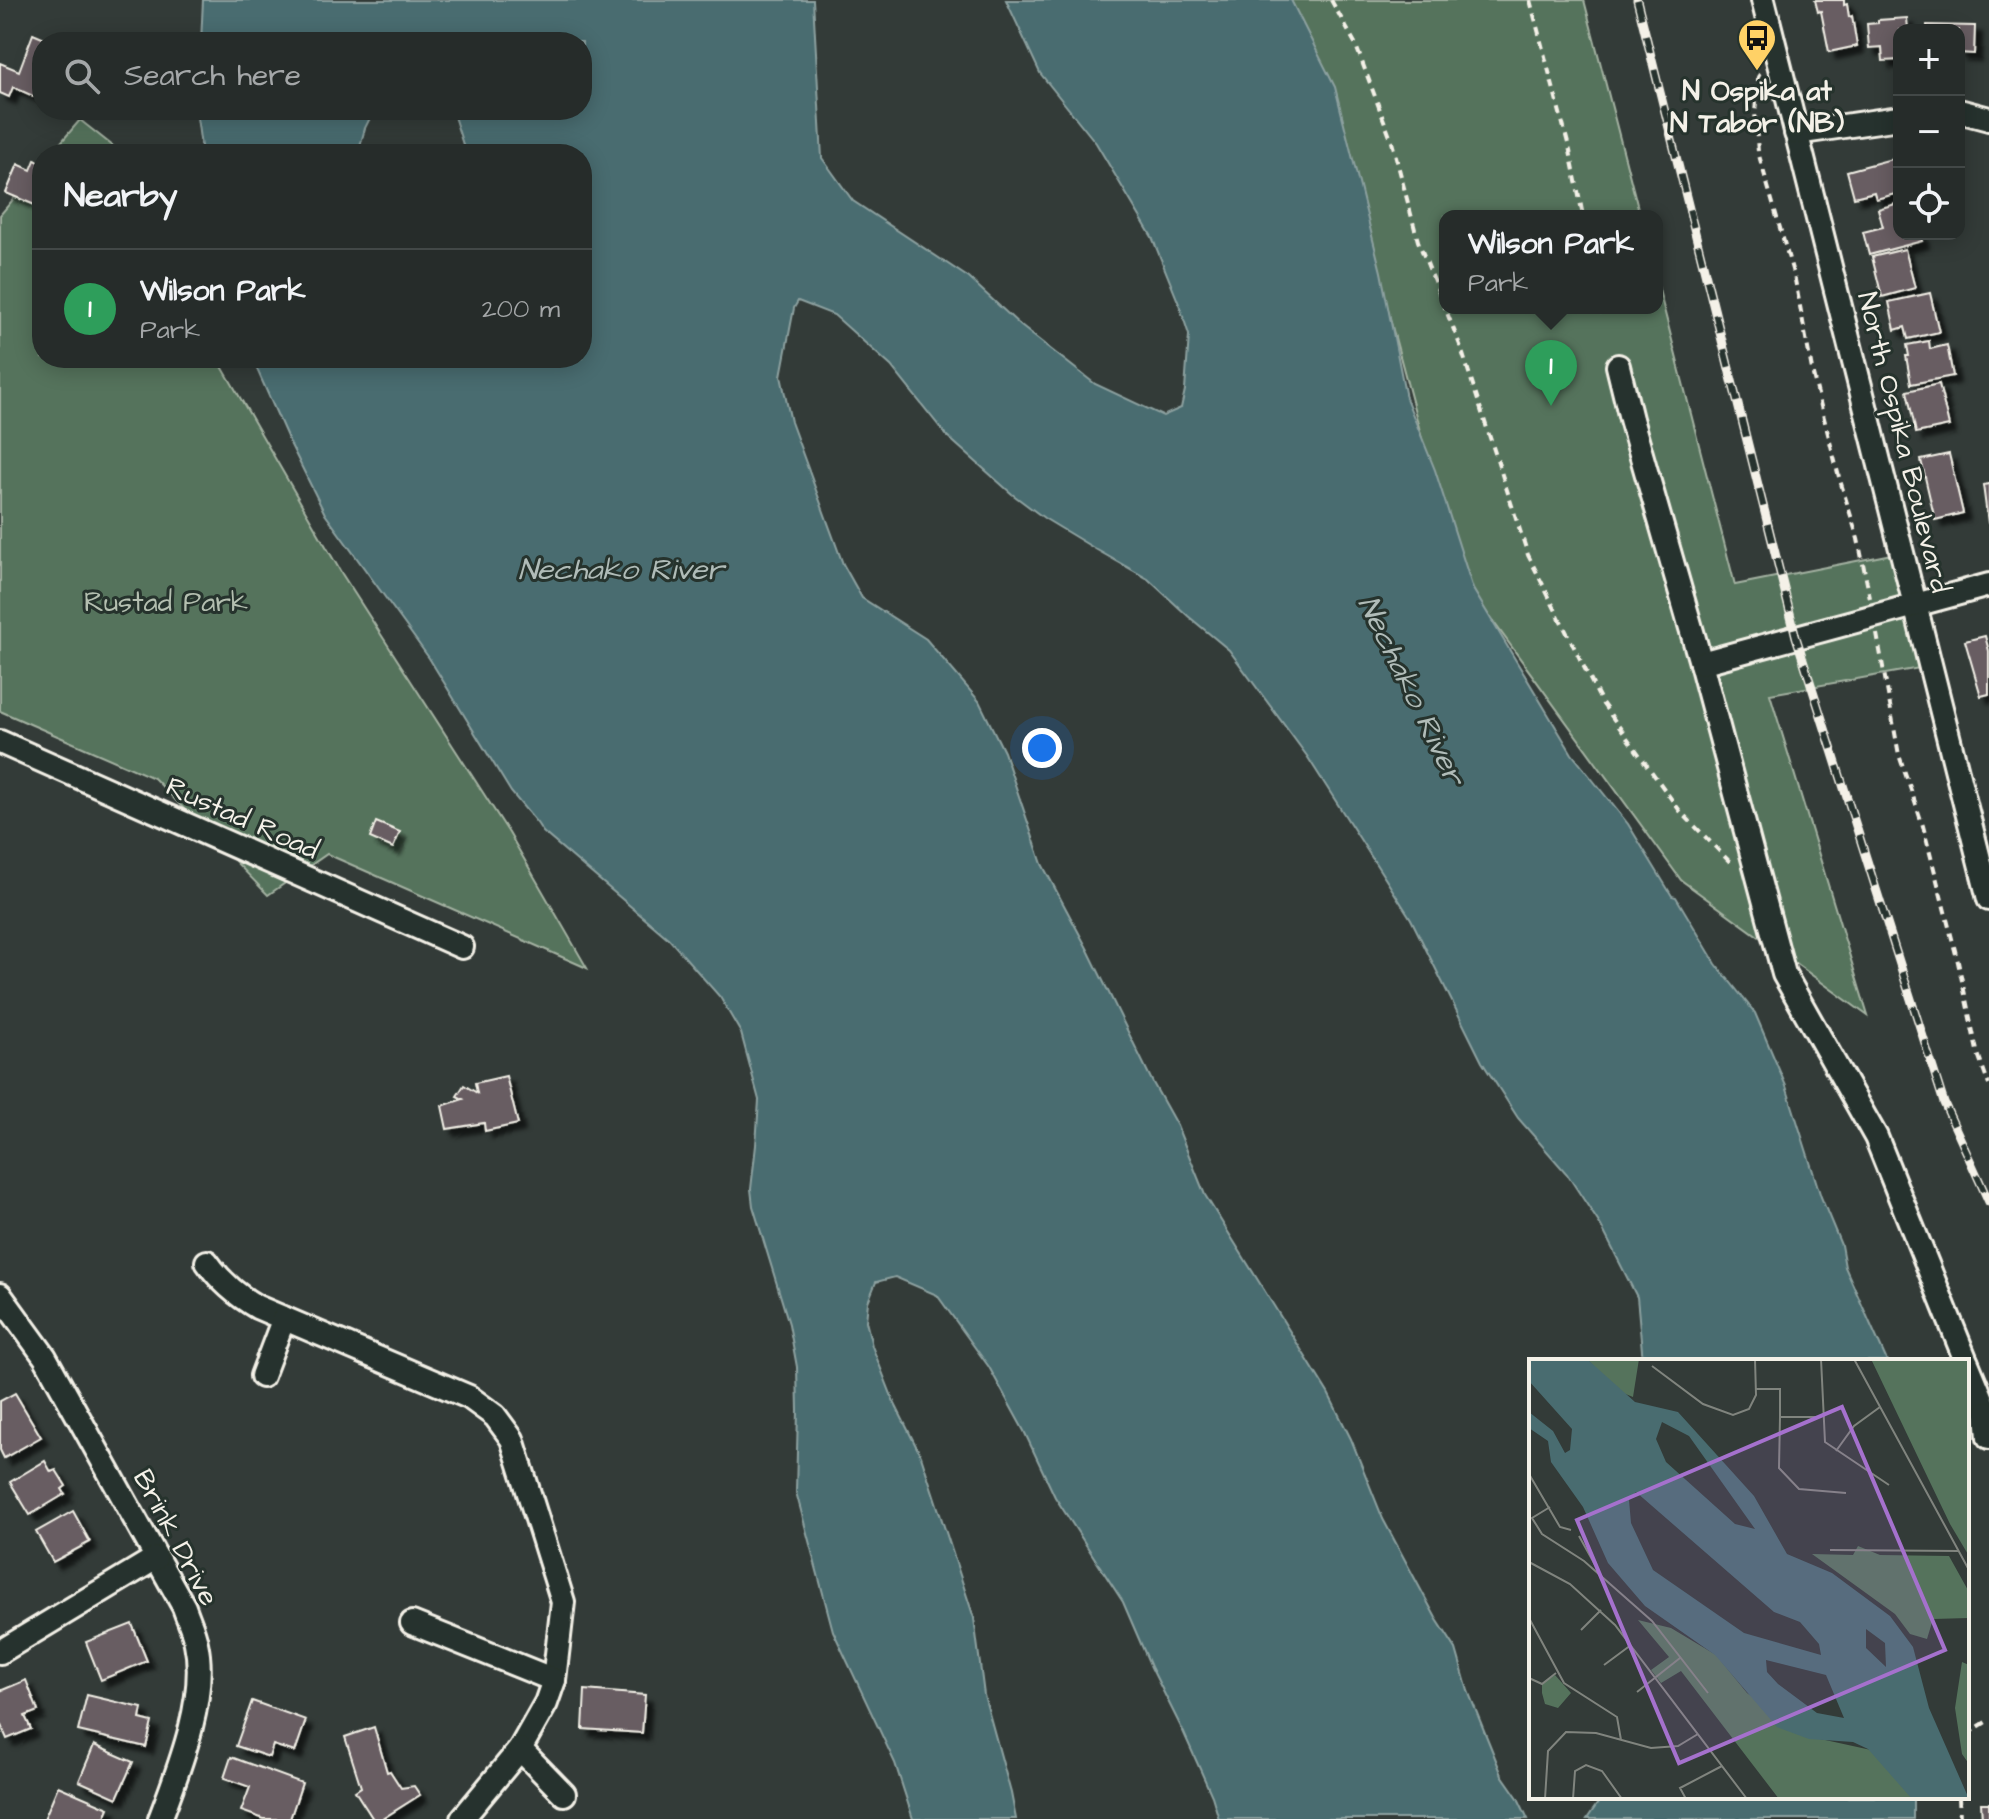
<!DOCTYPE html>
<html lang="en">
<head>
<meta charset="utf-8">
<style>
	:root { --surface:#262c2a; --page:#323836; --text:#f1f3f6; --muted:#a4a7a8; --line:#424847; --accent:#bca0f2 }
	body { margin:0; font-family:"Architects Daughter",sans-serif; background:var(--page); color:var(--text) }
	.controls { position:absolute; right:24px; top:24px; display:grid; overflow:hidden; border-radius:16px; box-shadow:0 4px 20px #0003 }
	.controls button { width:72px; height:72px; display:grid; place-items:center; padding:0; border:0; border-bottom:2px solid var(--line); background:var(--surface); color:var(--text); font:40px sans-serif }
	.you { position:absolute; left:1042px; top:748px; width:28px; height:28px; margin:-20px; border:6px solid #fff; border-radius:50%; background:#1a73e8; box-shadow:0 0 0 12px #1a73e833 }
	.badge { display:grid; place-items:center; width:52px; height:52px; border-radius:50%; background:var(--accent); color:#fff; font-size:26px; font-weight:700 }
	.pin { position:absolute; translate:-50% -66px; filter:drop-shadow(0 2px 4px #0008) }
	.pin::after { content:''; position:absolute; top:42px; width:28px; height:24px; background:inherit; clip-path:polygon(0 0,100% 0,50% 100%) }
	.popup { position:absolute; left:1439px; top:210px; width:224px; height:104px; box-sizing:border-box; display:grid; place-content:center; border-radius:16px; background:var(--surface); filter:drop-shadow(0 2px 6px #0005); font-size:26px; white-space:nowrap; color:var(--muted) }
	.popup b { font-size:30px; color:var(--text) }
	.popup::after { content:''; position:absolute; left:50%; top:100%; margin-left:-16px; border:16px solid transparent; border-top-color:var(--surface) }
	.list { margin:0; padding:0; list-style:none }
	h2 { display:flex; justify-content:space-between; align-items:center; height:104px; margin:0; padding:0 32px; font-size:34px }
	h2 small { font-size:26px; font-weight:400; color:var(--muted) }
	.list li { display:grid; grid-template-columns:52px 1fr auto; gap:24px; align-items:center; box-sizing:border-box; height:120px; padding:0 32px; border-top:2px solid var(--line) }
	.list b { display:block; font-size:30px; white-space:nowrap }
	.list p { margin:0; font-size:26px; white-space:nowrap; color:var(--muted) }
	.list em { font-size:26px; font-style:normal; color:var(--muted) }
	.icon { flex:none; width:44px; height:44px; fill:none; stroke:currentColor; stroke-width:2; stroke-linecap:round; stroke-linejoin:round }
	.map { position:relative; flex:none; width:1989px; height:1819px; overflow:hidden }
	.search { position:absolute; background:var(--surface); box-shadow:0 4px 20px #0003; left:32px; top:32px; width:560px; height:88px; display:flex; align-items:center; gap:20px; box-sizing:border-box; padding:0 28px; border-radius:32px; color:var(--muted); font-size:30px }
	.panel { position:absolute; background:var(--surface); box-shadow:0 4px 20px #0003; left:32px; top:144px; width:560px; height:224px; border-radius:32px }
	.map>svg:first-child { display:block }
	.green { fill:#55735c; stroke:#a4b2a2; stroke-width:2 }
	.water { fill:#496c70; stroke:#8da1a0; stroke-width:2 }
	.building { fill:#675d62; stroke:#f4f1e8; stroke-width:2; filter:url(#shadow) }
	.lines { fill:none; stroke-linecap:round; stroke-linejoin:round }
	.minor-casing { stroke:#f4f1e8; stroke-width:28 }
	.path { stroke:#f4f1e8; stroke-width:4; stroke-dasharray:8 6; stroke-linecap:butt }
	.minor { stroke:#26332d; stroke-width:22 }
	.rail-casing { stroke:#f4f1e8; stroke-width:9 }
	.rail { stroke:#26332d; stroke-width:6; stroke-dasharray:18; stroke-linecap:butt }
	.labels { text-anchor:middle; stroke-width:6; stroke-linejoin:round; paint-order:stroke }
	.poi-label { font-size:28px; font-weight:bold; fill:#f4f1e8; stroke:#26332d }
	.street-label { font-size:28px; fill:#f4f1e8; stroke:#26332d }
	.park-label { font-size:28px; fill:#b4bfb0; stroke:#26332d }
	.water-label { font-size:30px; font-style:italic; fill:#b0bcb8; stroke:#26332d }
	.inset-road { fill:none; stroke:#80847e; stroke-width:2 }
	.view { fill:#a571cd; fill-opacity:0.15; stroke:#a571cd; stroke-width:4 }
	.inset-edge { fill:none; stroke:#f4f1e8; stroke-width:4 }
</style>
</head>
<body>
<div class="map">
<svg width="1989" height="1819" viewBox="0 0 1989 1819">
	<defs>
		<filter id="shadow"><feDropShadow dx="7" dy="7" stdDeviation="2" flood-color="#0009"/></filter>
	</defs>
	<rect width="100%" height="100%" fill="#333b38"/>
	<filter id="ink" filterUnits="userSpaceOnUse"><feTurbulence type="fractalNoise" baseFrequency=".0125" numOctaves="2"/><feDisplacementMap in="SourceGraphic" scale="16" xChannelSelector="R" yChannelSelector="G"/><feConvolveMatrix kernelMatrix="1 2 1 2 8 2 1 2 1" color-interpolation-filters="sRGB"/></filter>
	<g filter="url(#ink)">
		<!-- green -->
		<g class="green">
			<polygon points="1267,0 1584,0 1640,216 1445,216 1445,308 1657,308 1657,282 1735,585 1892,554 1920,668 1770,694 1868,1016 1681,880 1466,584 1455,562 1374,259"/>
			<polygon points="80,120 123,154 51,154"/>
			<polygon points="42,165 42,358 219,358 220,363 342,574 509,833 587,968 327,854 268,895 154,778 0,711 0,215"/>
		</g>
		<!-- water -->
		<g class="water">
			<polygon points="203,0 813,0 822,158 853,201 969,278 1021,326 1095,384 1163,416 1181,408 1185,390 1189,335 1179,304 1152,237 1096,143 1040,73 1006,0 1291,0 1335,87 1381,272 1406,398 1435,470 1473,589 1572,754 1628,824 1672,896 1676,897 1716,964 1755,1013 1786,1086 1821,1197 1841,1245 1845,1267 1887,1361 1643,1361 1637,1297 1601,1226 1567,1174 1518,1118 1482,1062 1411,919 1307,756 1229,650 1188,616 1148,579 1097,550 1044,518 1012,494 947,436 891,366 834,315 798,301 794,308 781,376 791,422 843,564 862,598 926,639 979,701 1004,752 1042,864 1088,950 1153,1083 1177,1126 1205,1195 1328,1393 1351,1439 1383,1519 1436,1618 1456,1649 1468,1691 1502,1775 1518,1798 1528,1819 1219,1819 1212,1796 1183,1731 1151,1667 1123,1602 1055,1497 1024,1431 989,1367 937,1295 895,1277 876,1282 868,1302 866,1321 872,1346 894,1402 921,1456 974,1618 984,1695 1011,1793 1016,1819 913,1819 895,1763 833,1631 796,1492 798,1411 797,1367 789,1324 753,1206 751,1189 756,1145 759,1100 741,1033 720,997 669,939 543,832 537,823 511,792 429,658 325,514 288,439 252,358 582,358 582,154 466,154 452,110 582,110 582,42 201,42"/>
			<polygon points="196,110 374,110 365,128 358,154 202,154"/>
			<polygon points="1602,1797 1913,1797 1913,1819 1587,1819"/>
		</g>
		<!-- building -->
		<g class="building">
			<polygon points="1815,0 1844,0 1844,5 1847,4 1849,17 1852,16 1857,46 1829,52 1821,11 1818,12"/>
			<polygon points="1907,18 1908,30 1899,30 1899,60 1883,61 1882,47 1869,48 1867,24 1878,23 1878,20"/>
			<polygon points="1927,25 1975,26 1974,54 1959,53 1959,30 1927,30"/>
			<polygon points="33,34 47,40 49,37 61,42 42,42 42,100 13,87 9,97 0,93 0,63 19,71"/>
			<polygon points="1899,157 1899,193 1876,199 1874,192 1854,197 1847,171"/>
			<polygon points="35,160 42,163 42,208 6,193 18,164 31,170"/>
			<polygon points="1899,203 1899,234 1920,234 1922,241 1869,255 1863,232 1883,227 1878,209"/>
			<polygon points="1905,249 1915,288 1882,297 1872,257"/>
			<polygon points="1930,293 1939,332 1908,339 1905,327 1895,330 1889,302"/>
			<polygon points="1929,341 1930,349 1947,345 1953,376 1911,384 1906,356 1909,356 1907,345"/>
			<polygon points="1939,384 1949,426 1916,433 1907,391"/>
			<polygon points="1949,454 1963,513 1935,520 1921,460"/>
			<polygon points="1989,484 1989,523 1988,523 1983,485"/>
			<polygon points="1985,636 1989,651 1989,694 1981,696 1965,641"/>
			<polygon points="376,822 400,832 393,848 370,838"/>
			<polygon points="506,1076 518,1124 485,1131 484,1123 447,1129 442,1106 463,1099 457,1096 464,1085 477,1093 475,1083"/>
			<polygon points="15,1393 41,1437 4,1458 0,1450 0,1401"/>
			<polygon points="45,1461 51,1472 56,1470 66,1486 62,1489 65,1494 30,1515 10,1482"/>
			<polygon points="73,1511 90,1542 53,1562 36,1532"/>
			<polygon points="132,1624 147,1661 101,1680 86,1642"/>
			<polygon points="26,1680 38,1711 25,1716 31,1729 7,1739 0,1723 0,1691"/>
			<polygon points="585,1690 645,1695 642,1733 583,1729"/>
			<polygon points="87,1695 142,1708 140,1719 152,1722 146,1747 78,1731"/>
			<polygon points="252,1701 306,1720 295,1752 273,1745 269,1757 236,1746"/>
			<polygon points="374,1727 387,1772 390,1771 401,1788 414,1786 420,1795 382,1819 373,1819 355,1791 361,1787 345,1737"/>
			<polygon points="94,1745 133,1762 117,1798 79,1781"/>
			<polygon points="231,1757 302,1783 290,1819 264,1819 241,1811 250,1787 224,1778"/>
			<polygon points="58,1786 109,1808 104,1819 44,1819"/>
			<polygon points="1981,1803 1989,1803 1989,1819 1982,1819"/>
		</g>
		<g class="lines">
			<defs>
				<g id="minor">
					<polyline points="1763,0 1989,899"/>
					<polyline points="1959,111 1989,119"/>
					<polyline points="1796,133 1899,118"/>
					<polyline points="1618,366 1631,419 1701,663 1784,974 1876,1137 1966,1361"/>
					<polyline points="1701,663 1989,585"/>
					<polyline points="0,742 462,947"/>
					<path d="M 207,1262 C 221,1282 236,1295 257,1307 L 469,1397 L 495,1416 L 512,1439 L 563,1602 L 554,1680 L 546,1703 L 520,1749 L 462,1819"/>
					<path d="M 0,1295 L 45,1357 L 184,1607 C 188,1619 194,1631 196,1643 C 208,1696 179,1769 160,1819"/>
					<polyline points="1967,1363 1989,1416"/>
					<polyline points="262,1376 284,1318"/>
					<polyline points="1987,1412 1989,1437"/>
					<polyline points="412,1623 554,1680"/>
					<polyline points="0,1652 156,1558"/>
					<polyline points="520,1749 564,1794"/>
				</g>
			</defs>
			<!-- minor casing -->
			<use href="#minor" class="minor-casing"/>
			<!-- path -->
			<g class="path">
				<polyline points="1331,0 1355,43 1392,142 1418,241 1460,345 1528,555 1602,703 1680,811 1733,865"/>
				<polyline points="1530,0 1570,151 1583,216"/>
				<polyline points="1760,74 1758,77 1755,113 1758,152 1795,280 1813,375 1839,477 1858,539 1870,598"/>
				<polyline points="1601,308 1602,314"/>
				<polyline points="1877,634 1899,755 1923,826 1958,962 1977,1051 1989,1085"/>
				<polyline points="1967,1734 1989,1720"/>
				<polyline points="1959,1797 1960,1819"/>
			</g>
			<!-- minor -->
			<use href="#minor" class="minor"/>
			<defs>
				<polyline id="rail" points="1637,0 1796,637 1944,1103 1989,1202"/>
			</defs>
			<!-- rail casing -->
			<use href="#rail" class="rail-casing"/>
			<!-- rail -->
			<use href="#rail" class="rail"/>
		</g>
	</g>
	<!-- icons -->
	<defs>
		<symbol id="bus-pin" viewBox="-11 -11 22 30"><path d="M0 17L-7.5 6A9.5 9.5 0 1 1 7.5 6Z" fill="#ffd166" stroke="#26332d"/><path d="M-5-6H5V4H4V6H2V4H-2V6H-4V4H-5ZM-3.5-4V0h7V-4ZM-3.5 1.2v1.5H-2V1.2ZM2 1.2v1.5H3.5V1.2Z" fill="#111"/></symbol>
	</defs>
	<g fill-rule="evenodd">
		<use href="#bus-pin" x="1735" y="16" width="44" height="60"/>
	</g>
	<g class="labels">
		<!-- poi labels -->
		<g class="poi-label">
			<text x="1757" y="100">N Ospika at<tspan x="1757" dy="32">N Tabor (NB)</tspan></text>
		</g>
		<!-- street labels -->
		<g class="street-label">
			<text transform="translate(1905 442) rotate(76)" y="10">North Ospika Boulevard</text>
			<text transform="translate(243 817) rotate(24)" y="10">Rustad Road</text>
			<text transform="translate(177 1537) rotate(62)" y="10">Brink Drive</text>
		</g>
		<!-- park labels -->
		<g class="park-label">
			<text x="166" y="611">Rustad Park</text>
		</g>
		<!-- water labels -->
		<g class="water-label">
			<text x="621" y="579">Nechako River</text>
			<text transform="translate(1412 690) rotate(64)" y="10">Nechako River</text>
		</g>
	</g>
	<!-- overview -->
	<g transform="translate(1529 1359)">
		<rect width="440" height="440" fill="#333b38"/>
		<path d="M 58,0 L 110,0 L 104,38 L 89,32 ZM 342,0 L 440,0 L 440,197 L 421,165 ZM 329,187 L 351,196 L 420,197 L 440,233 L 440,259 L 404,260 L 398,280 L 381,275 L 366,255 L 283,195 L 324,196 ZM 109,261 L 142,269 L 187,296 L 218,334 L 278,377 L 342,391 L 385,440 L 250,440 L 152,312 L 132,324 L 122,311 L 140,298 ZM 433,303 L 440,306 L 440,405 L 433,395 L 426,349 ZM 26,316 L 42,334 L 29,349 L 16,345 L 13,334 L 13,325 Z" fill="#55735c"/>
		<path d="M 0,0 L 58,0 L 106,43 L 149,53 L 225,137 L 258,195 L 303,214 L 361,257 L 384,288 L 400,349 L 440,440 L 383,440 L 339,390 L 324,383 L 280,380 L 248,368 L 186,296 L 116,247 L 79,204 L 54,148 L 22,103 L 19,82 L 0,69 L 0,53 L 24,72 L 36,94 L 41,91 L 43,70 L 0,22 ZM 133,63 L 160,77 L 226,170 L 206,165 L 137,103 L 127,80 ZM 107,133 L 245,253 L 271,263 L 290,285 L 292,296 L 215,274 L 124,211 L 102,164 L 100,141 ZM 337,270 L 356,284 L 357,308 L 337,289 ZM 237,301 L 297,316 L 315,359 L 288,354 L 249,325 L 238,313 Z" fill="#496c70" fill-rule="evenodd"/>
		<path class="inset-road" d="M 292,0 L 296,83 L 360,126M 325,0 L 440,211M 123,7 L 174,45 L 204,56 L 220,50 L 227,36 L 226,0M 227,30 L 251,30 L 251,58 L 291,58M 251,58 L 250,109 L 270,130 L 317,134M 307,92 L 325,67 L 351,48M 0,115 L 31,168 L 42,171M 21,148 L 3,159 L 13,175 L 55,202 L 123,262 L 179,334M 50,177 L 70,213M 301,191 L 430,192M 0,203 L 41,225 L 86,266 L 218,440M 0,259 L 35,324 L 88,358 L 92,381M 52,271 L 72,251M 75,306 L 102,286M 0,319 L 13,325 L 27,314M 108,333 L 151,299M 16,440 L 19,392 L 37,373 L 67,374 L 122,389 L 149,387 L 169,375M 44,440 L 46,412 L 57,406 L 73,412 L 93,440M 157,440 L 151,429 L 193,407"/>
		<path class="view" d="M 313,48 L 416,291 L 150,404 L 48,161 Z"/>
		<rect width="440" height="440" class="inset-edge"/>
	</g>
</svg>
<div class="controls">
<button>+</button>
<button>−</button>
<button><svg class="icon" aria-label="locate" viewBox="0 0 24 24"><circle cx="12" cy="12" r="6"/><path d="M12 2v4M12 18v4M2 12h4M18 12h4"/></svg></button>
</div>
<div class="you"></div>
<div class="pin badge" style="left:1551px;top:406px;background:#2e9e5b">1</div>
<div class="popup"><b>Wilson Park</b>Park</div>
<div class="search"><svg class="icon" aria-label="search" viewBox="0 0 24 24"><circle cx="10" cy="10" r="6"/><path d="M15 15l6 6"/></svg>Search here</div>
<section class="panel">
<h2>Nearby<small></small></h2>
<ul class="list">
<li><span class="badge" style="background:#2e9e5b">1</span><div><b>Wilson Park</b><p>Park</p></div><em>200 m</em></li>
</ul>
</section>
</div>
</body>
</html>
